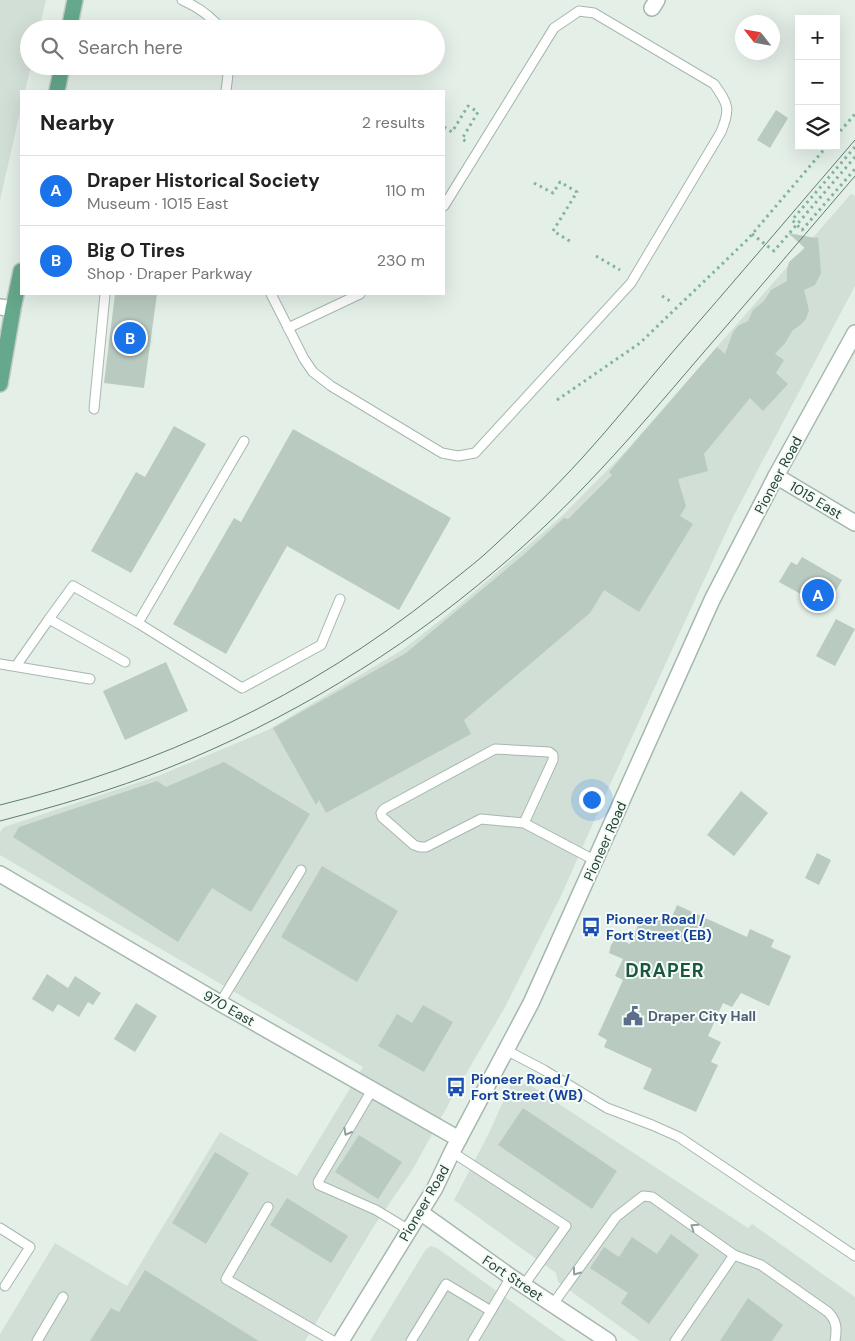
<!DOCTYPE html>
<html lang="en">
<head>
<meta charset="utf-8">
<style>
	:root { --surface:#fff; --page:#f6f6f6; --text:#222; --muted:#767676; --line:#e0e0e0; --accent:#1a73e8 }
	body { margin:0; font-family:"DM Sans",sans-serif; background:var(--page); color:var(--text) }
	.controls { position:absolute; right:15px; top:15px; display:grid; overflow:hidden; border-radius:0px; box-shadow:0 5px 20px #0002 }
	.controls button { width:45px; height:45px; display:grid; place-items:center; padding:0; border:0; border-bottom:1px solid var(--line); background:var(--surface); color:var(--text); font:25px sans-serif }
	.compass { position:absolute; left:735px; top:15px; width:45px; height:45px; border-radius:50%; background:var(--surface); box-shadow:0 5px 20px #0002; rotate:301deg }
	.you { position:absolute; left:591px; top:799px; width:18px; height:18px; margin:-12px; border:4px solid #fff; border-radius:50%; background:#1a73e8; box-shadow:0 0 0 8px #1a73e833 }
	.badge { display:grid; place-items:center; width:32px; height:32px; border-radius:50%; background:var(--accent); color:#fff; font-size:16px; font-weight:700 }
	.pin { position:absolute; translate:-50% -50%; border:2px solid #fff; box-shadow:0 1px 5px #0006 }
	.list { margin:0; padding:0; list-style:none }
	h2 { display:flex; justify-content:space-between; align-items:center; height:65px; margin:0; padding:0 20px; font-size:21px }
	h2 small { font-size:16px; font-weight:400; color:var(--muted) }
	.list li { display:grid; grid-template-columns:32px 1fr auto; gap:15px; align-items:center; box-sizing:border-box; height:70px; padding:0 20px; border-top:1px solid var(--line) }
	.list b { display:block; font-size:19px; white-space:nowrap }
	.list p { margin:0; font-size:16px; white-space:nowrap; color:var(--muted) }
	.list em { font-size:16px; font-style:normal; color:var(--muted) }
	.icon { flex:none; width:28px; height:28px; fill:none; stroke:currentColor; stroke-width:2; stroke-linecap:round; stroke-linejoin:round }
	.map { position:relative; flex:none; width:855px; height:1341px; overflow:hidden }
	.search { position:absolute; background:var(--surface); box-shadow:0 5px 20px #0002; left:20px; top:20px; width:425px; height:55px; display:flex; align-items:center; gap:12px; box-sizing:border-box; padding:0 18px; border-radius:28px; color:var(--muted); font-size:19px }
	.panel { position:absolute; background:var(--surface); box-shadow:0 5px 20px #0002; left:20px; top:90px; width:425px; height:205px; border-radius:0px }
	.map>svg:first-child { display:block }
	.built { fill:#d2dfd7 }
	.building { fill:#b9cac1 }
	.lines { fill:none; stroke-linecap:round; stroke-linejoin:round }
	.service-casing { stroke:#a6b8ae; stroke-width:11 }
	.minor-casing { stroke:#a6b8ae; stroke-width:18 }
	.tertiary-casing { stroke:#a6b8ae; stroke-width:18 }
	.primary-casing { stroke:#c1cac6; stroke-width:18 }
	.path { stroke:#82b59d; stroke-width:3; stroke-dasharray:2.5 4; stroke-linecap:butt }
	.service { stroke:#fff; stroke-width:9 }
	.minor { stroke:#fff; stroke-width:15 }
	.tertiary { stroke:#fff; stroke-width:15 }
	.primary { stroke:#65a88c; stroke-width:15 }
	.tram { stroke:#5c7e6f; stroke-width:1 }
	.oneway { stroke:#90a09a }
	.labels { text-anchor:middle; stroke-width:4; stroke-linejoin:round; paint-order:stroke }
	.street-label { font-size:14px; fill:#224234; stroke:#f5fbf7 }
	.transit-label { font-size:14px; font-weight:bold; fill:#164399; stroke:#f5fbf7; text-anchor:start }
	.service-label { font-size:14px; font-weight:bold; fill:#4e5e75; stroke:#f5fbf7; text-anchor:start }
	.district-label { font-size:19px; font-weight:bold; letter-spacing:1px; fill:#1b573f; stroke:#f5fbf7 }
</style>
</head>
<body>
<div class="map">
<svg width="855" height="1341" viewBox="0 0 855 1341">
	<rect width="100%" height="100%" fill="#e4efe8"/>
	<!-- built -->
	<g class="built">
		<polygon points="0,0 46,0 39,29 29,29 29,66 31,66 25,91 21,91 21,108 0,200"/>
		<polygon points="851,194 855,196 855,286 733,517 609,787 561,896 504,1009 453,1096 413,1169 374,1226 305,1341 0,1341 0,1334 55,1243 127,1286 220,1132 297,1176 363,1067 0,855 0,832 4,827 158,776 268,730 402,650 451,612 563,515 624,453"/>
		<polygon points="512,1082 530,1085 748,1228 752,1224 855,1297 855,1341 640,1341 558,1282 556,1273 454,1200 488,1135"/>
		<polygon points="431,1246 437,1248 566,1341 370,1341 426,1249"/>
	</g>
	<!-- building -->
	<g class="building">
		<polygon points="776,110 788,118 770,148 757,140"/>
		<polygon points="788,233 816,238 818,237 821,273 815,285 804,290 809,310 806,319 800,325 792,331 786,342 775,354 784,360 776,373 788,384 763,411 750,398 704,454 708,471 678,479 686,506 680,516 693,524 639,612 604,590 590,613 464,720 471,734 326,813 319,800 316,805 273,728 406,653 521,557 564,518 568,519 612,475 609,472 717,347 725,354 733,332 738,326 748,321 753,310 764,301 771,290 787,281 787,270 789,262 805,248"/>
		<polygon points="115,294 157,294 144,388 104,383"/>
		<polygon points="174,426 206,444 131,573 91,551 136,472 145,477"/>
		<polygon points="293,429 451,518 399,610 287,546 226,654 173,624 234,518 241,522"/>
		<polygon points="802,557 842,580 826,608 779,582 791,562 797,565"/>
		<polygon points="836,619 855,629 835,666 816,656"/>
		<polygon points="166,662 188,711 125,740 103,691"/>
		<polygon points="224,762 310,814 251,912 212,888 178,942 13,837 19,827 157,781 166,787"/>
		<polygon points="741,791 768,813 734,856 707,835"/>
		<polygon points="817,853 831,860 819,885 805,878"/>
		<polygon points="322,866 398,911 357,982 281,937"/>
		<polygon points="677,905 747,937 750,929 774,940 771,947 791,956 769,1006 741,993 732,1007 723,1003 708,1036 721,1042 711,1062 718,1065 696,1112 643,1089 652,1069 604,1047 607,1040 598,1035 623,980 615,976 623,959 609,953 611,945 616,938 630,944 642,916 650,919 651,916 669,924"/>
		<polygon points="47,974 68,988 75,976 101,993 93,1005 88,1002 79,1017 58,1004 53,1012 32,999"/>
		<polygon points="136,1003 157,1016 135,1052 114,1039"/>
		<polygon points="423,1005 453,1022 424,1072 378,1046 397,1014 412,1023"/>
		<polygon points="523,1108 617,1171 592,1209 498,1145"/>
		<polygon points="359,1135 402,1162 378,1199 335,1172"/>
		<polygon points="215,1152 249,1173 206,1244 172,1223"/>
		<polygon points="287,1198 348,1236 331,1263 270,1225"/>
		<polygon points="671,1234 699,1255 649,1324 621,1303 628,1293 590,1268 604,1247 619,1257 632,1237 657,1254"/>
		<polygon points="145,1270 259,1341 90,1341 111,1308 119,1312"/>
		<polygon points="748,1298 783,1325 772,1341 720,1341"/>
	</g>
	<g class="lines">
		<defs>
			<g id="service">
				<path d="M 182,0 C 198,7 210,15 221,29"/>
				<polyline points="226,91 229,66"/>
				<path d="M 271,294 L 304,359 L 313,372 L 331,386 L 442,453 L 458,456 L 475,453 L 631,283 L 721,132 C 731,108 728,104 714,84 L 594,13 L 579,11 L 554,28 L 444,206"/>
				<polyline points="288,328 360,294"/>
				<polyline points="94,409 105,294"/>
				<polyline points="138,623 244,441"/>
				<polyline points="125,662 49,619 73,586 138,623 242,688 321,645 340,599"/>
				<polyline points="0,664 90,679"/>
				<polyline points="16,666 49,619"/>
				<polyline points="524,823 481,819 426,847 420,847 414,845 382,817 381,813 384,809 495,749 549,752 553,755 553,760 524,823 596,861"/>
				<polyline points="220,1003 301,870"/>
				<polyline points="506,1050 544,1070 607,1108 652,1125 679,1137 855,1256"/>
				<polyline points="372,1090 318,1182 319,1185 376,1210 409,1230"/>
				<polyline points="452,1152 566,1226 524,1285"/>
				<polyline points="268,1207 226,1279 333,1341"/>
				<polyline points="0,1228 30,1247 5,1286"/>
				<polyline points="553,1304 616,1217 643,1196 652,1197 734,1255"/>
				<polyline points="37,1341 63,1297"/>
				<polyline points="411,1341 446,1284 491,1311"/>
				<polyline points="473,1341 511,1277"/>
				<path d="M 675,1341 L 734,1255 L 761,1265 L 828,1312 C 837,1321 837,1329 835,1341"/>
			</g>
			<g id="minor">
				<polyline points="652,8 657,0"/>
				<polyline points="776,476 855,523"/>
				<polyline points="0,874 220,1003 459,1139"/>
			</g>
			<g id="tertiary">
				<polyline points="0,307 13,309"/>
				<polyline points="420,1212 511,1277 608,1341"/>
				<polyline points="341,1341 435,1188 452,1152 531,1003 712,600 776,476 855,333"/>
			</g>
			<g id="primary">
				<polyline points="69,29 75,0"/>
				<polyline points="57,91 62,66"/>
				<polyline points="0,384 13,309 21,271"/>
			</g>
		</defs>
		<!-- service casing -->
		<use href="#service" class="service-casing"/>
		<!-- minor casing -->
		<use href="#minor" class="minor-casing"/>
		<!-- tertiary casing -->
		<use href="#tertiary" class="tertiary-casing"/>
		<!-- primary casing -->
		<use href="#primary" class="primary-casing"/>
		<!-- path -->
		<g class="path">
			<polyline points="444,127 452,132 468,106 478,112 462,139 467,142"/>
			<polyline points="836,136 855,114"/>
			<polyline points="855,147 792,220 802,230 855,169"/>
			<polyline points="534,183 553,193 560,182 577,192 553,231 573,243"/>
			<polyline points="752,234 774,251 855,157"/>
			<polyline points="596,256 620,270"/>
			<polyline points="662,296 670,301"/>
			<polyline points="557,400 640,343 748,239 827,146"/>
		</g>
		<!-- service -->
		<use href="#service" class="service"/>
		<!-- minor -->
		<use href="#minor" class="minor"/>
		<!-- tertiary -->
		<use href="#tertiary" class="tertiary"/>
		<!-- primary -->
		<use href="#primary" class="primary"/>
		<!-- tram -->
		<g class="tram">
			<path d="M 0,805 C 159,766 309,695 437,593 C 453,580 469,568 484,555 C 519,523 552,491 583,457 C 613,424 641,389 670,355 C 732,284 793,212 855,140"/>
			<path d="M 0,821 C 57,806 113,790 168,768 C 286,721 399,653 496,570 C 571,507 634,434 697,360 C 750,299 802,238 855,176"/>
		</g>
	</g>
	<!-- one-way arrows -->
	<defs><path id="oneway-chevron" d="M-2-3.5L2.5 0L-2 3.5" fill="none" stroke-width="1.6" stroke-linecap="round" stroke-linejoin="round" transform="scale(1.25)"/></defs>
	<g class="oneway">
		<use href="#oneway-chevron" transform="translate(347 1132) rotate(120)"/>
		<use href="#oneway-chevron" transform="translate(694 1227) rotate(-145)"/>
		<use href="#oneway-chevron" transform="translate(576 1272) rotate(126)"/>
	</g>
	<!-- icons -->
	<defs>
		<symbol id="bus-bare" viewBox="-9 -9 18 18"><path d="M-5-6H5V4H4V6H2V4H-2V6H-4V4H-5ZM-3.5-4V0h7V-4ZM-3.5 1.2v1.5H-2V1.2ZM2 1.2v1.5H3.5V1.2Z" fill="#1a4fb4" stroke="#f5fbf7" stroke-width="2.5" paint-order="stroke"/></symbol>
		<symbol id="civic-bare" viewBox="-9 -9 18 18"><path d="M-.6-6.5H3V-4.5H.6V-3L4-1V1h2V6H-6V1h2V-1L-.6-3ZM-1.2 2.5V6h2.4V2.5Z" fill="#5c6f8a" stroke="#f5fbf7" stroke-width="2.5" paint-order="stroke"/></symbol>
	</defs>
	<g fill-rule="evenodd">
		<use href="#bus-bare" x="577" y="913" width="28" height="28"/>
		<use href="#civic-bare" x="619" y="1002" width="28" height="28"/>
		<use href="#bus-bare" x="442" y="1073" width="28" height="28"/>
	</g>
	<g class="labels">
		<!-- street labels -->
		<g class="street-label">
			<text transform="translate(778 475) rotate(-62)" y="5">Pioneer Road</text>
			<text transform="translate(816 500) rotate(31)" y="5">1015 East</text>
			<text transform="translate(605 841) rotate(-66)" y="5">Pioneer Road</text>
			<text transform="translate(229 1008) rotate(30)" y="5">970 East</text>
			<text transform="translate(424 1203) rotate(-60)" y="5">Pioneer Road</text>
			<text transform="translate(513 1278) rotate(34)" y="5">Fort Street</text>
		</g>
		<!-- transit labels -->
		<g class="transit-label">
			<text x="606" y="924">Pioneer Road /<tspan x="606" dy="16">Fort Street (EB)</tspan></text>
			<text x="471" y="1084">Pioneer Road /<tspan x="471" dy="16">Fort Street (WB)</tspan></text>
		</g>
		<!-- service labels -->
		<g class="service-label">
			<text x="648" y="1021">Draper City Hall</text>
		</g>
		<!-- district labels -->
		<g class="district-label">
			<text x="665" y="977">DRAPER</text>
		</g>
	</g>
</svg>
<div class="controls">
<button>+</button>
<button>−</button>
<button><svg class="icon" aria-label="layers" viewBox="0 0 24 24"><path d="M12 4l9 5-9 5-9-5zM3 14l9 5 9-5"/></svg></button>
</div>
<svg class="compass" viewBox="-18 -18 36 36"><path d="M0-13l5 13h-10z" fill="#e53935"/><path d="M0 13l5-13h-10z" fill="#767676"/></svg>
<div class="you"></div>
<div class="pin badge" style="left:818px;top:595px">A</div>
<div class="pin badge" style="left:130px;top:338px">B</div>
<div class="search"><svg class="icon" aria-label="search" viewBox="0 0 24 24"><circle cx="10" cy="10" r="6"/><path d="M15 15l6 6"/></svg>Search here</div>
<section class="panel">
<h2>Nearby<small>2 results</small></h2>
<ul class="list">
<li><span class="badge">A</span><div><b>Draper Historical Society</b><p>Museum · 1015 East</p></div><em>110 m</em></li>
<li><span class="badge">B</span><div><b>Big O Tires</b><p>Shop · Draper Parkway</p></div><em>230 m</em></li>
</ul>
</section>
</div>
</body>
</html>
